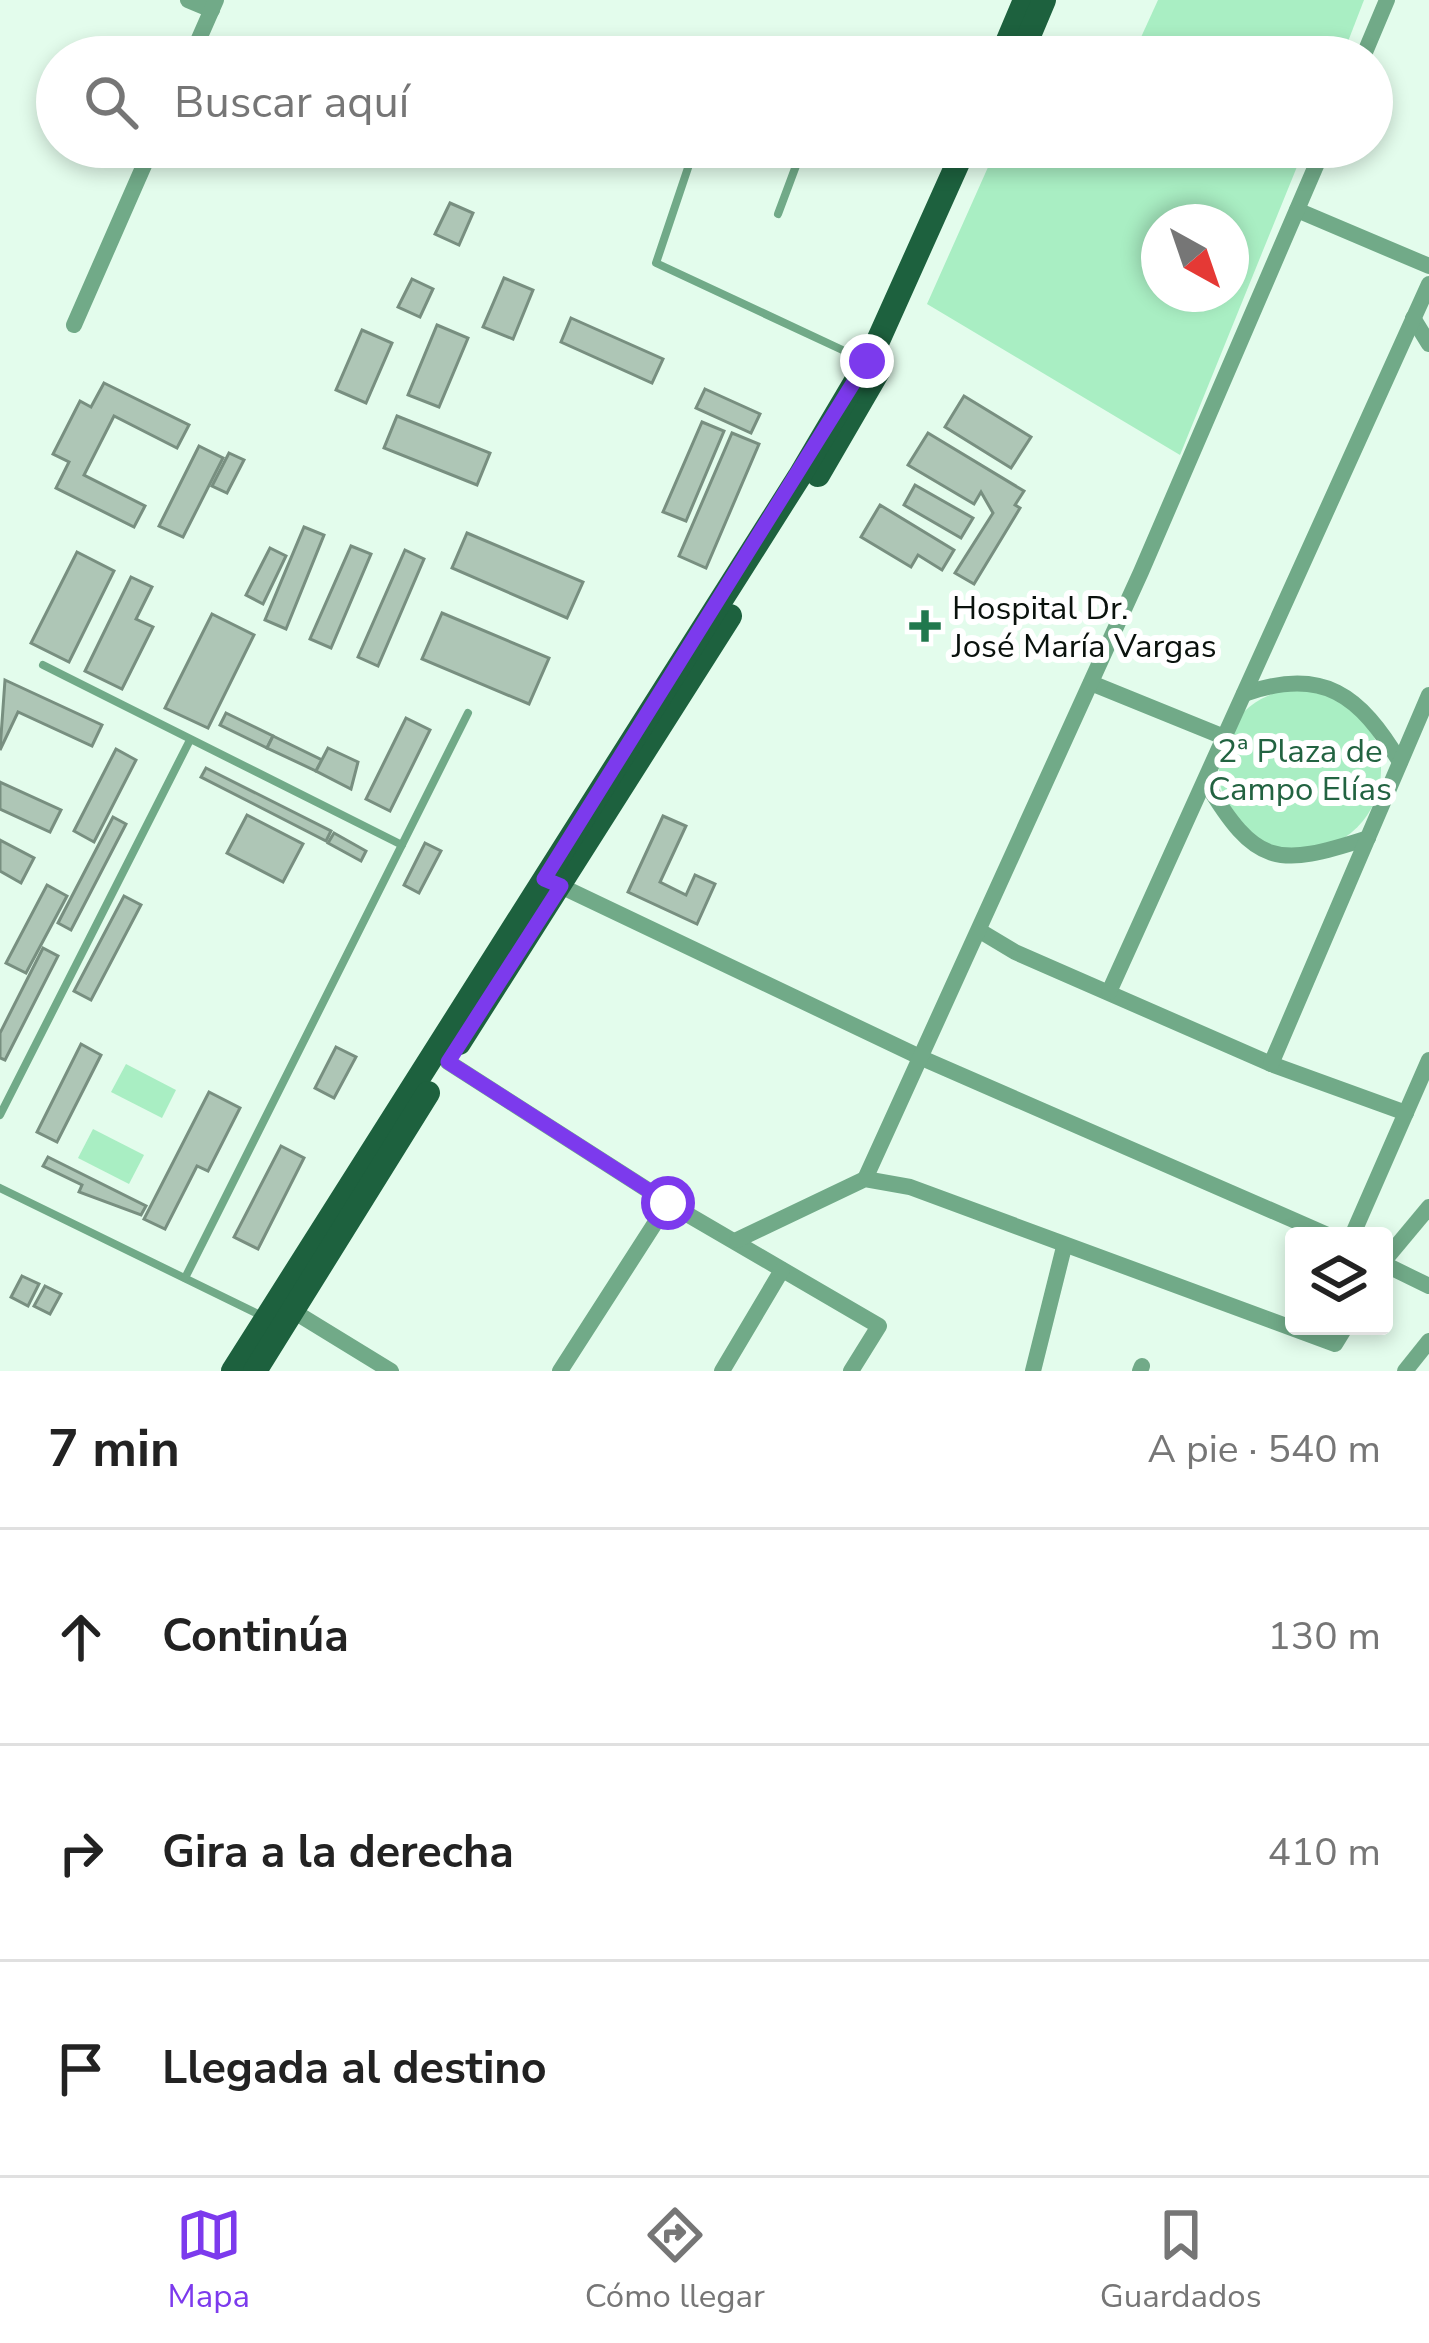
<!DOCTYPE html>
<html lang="es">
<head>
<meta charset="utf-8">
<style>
	:root { --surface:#fff; --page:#f2f2f2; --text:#222; --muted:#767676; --line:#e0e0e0; --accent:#7c3aed }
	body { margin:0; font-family:"Nunito Sans",sans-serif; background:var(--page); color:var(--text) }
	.controls { position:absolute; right:36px; bottom:36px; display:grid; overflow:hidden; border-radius:12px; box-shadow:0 6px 18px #0003 }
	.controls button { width:108px; height:108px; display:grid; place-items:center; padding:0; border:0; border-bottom:3px solid var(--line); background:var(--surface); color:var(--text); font:60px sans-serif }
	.compass { position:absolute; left:1141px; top:204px; width:108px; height:108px; border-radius:50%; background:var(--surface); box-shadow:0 6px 18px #0003; rotate:140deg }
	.stop { position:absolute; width:36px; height:36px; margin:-27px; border:9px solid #7c3aed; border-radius:50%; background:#fff }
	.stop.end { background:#7c3aed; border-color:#fff; box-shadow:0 3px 12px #0008 }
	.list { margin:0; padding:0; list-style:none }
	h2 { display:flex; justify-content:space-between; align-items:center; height:156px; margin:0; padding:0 48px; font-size:51px }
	h2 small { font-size:39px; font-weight:400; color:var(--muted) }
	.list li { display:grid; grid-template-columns:78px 1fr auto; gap:36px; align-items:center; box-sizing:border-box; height:216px; padding:0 48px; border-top:3px solid var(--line) }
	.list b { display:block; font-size:45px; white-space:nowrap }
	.list em { font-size:39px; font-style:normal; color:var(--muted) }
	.icon { flex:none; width:66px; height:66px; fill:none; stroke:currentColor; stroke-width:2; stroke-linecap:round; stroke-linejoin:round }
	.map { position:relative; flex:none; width:1429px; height:1371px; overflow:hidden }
	.search { position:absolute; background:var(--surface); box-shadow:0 6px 18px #0003; left:36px; right:36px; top:36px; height:132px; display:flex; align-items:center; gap:30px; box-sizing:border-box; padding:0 42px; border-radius:66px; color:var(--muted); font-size:45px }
	.sheet { height:804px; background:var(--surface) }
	nav { display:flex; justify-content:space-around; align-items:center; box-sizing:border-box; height:168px; border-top:3px solid var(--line); background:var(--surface); font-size:33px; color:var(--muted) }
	nav a { display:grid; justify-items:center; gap:6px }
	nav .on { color:var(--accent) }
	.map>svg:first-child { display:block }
	.green { fill:#a9eec3; fill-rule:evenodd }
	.building { fill:#aec6b6; stroke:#788f80; stroke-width:3 }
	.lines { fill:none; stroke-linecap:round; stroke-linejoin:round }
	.service { stroke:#71aa88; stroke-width:8 }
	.minor { stroke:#71aa88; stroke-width:16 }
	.primary { stroke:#1d613e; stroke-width:24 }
	.route { stroke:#7c3aed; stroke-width:15 }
	.poi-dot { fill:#20784d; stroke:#fff; stroke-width:4.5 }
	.labels { text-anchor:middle; stroke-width:12; stroke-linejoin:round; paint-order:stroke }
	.poi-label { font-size:33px; fill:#0a120d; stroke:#fff; text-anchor:start }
	.park-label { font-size:33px; fill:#226341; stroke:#fff }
</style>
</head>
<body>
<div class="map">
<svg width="1429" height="1371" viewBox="0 0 1429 1371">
	<rect width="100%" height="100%" fill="#e3fcec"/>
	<!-- green -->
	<g class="green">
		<polygon points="1158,0 1364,0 1342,57 1132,57"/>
		<path d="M 997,147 L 1305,147 L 1180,455 L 927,304 ZM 1159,222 L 1231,222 L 1231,294 L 1159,294 Z"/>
		<circle cx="1300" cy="770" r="81"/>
		<polygon points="126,1064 176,1090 162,1118 111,1092"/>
		<polygon points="93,1129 144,1155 129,1184 78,1158"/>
	</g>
	<!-- building -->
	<g class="building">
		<polygon points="450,203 473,213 459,245 435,234"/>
		<polygon points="504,278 533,290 513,339 483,327"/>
		<polygon points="412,279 433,289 420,317 398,307"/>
		<polygon points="571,318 663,359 652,383 561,342"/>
		<polygon points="437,325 468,338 439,407 408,395"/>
		<polygon points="362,330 392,343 366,403 336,390"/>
		<polygon points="104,383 189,425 177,448 114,416 84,475 145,506 134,527 56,488 69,462 53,454 80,401 91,407"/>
		<polygon points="705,389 760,414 751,433 696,408"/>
		<polygon points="964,396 1031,437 1011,468 945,427"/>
		<polygon points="397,416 490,453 477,485 384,448"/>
		<polygon points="702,422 724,431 686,521 663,512"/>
		<polygon points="732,433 759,444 706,568 679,556"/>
		<polygon points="928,433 1024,491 1015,505 1020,508 974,584 955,573 993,513 981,492 974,504 908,465"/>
		<polygon points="199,446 223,458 183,537 159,526"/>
		<polygon points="229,453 244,460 227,493 212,486"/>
		<polygon points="915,485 973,518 961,538 904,505"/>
		<polygon points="880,505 954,550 942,570 918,555 911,567 861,537"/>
		<polygon points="304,527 324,535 286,629 265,620"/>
		<polygon points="467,533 583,582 567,618 452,568"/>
		<polygon points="351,546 371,554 331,648 310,639"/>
		<polygon points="270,548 286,556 263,604 246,595"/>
		<polygon points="405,550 424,559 378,666 358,657"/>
		<polygon points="77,552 114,571 69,662 31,643"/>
		<polygon points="131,577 152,587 136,619 153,627 122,689 85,671"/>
		<polygon points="442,613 549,658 529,704 422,659"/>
		<polygon points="212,614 254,635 208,728 165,708"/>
		<polygon points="5,680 102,725 92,746 18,712 0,750"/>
		<polygon points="226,713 273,736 267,748 220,725"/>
		<polygon points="406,718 430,730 390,811 366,799"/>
		<polygon points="273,736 322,760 316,771 267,748"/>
		<polygon points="328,748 358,762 351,789 316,771"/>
		<polygon points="116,749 136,760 94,842 74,831"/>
		<polygon points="206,768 331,831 326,841 201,777"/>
		<polygon points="0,782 61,810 50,832 0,809"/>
		<polygon points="247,815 303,844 283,882 227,853"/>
		<polygon points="663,816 686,826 660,882 686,895 695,875 715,884 697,924 628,892"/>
		<polygon points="113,817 126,824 71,930 58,923"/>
		<polygon points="334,833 366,851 361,861 328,843"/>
		<polygon points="0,840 34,858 21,883 0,871"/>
		<polygon points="425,843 441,851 419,893 404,885"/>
		<polygon points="47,885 67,896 26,973 6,963"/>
		<polygon points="124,896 141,905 91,1000 74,991"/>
		<polygon points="43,948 58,956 5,1060 0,1058 0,1033"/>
		<polygon points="81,1044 101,1055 57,1142 37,1132"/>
		<polygon points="336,1047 356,1057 334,1098 315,1088"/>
		<polygon points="209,1092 240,1108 208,1171 197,1166 165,1229 144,1219"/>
		<polygon points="281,1146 304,1158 258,1249 234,1237"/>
		<polygon points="48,1157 146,1206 141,1215 79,1192 82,1185 43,1166"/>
		<polygon points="22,1276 39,1284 28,1306 11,1297"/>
		<polygon points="45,1286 61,1294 50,1314 34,1306"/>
	</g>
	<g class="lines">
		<!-- service -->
		<g class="service">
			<polyline points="695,147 656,263 866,361"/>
			<polyline points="854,147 904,164"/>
			<polyline points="778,214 803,147"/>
			<polyline points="43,665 402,845"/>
			<polyline points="0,1115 190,740"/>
			<polyline points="0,1188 260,1315"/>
			<polyline points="185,1278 468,713"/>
		</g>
		<!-- minor -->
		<g class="minor">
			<polyline points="188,0 212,10"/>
			<polyline points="191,57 216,0"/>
			<polyline points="1363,57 1387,0"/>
			<polyline points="1297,210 1429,266"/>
			<polyline points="1413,318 1429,344"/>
			<polyline points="74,325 152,147"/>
			<polyline points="1091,683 1224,737"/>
			<path d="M 1244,694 C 1323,666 1360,695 1400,762"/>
			<path d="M 1205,781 C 1256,866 1276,868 1368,838"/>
			<polyline points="550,881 924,1059 1330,1236"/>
			<polyline points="980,931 1015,952 1271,1064 1406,1113"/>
			<polyline points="1109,992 1429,284"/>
			<polyline points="448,1062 668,1203 879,1326 851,1371"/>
			<polyline points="1271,1064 1429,695"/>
			<polyline points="865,1179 1141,572 1324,147"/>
			<polyline points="1352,1236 1429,1060"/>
			<polyline points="737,1240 865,1179 910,1187 1335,1344 1346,1326"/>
			<polyline points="1384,1261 1429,1207"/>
			<polyline points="1384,1264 1429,1286"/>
			<polyline points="293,1311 391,1371"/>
			<polyline points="560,1371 668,1203"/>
			<polyline points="722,1371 782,1270"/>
			<polyline points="1033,1371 1064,1247"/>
			<polyline points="1140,1371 1142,1366"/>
			<polyline points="1405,1371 1429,1341"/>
		</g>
		<!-- primary -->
		<g class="primary">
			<polyline points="1001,57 1025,0"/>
			<polyline points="1020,57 1044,0"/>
			<polyline points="818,475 879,370"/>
			<polyline points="459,1043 730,616"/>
			<polyline points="233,1371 799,477 873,352 965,147"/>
			<polyline points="255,1371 428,1093"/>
		</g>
	</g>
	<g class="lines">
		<!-- route -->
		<polyline class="route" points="668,1203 448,1062 561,886 544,879 867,361"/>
	</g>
	<!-- markers -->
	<path class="poi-dot" d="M919 608h12v12h12v12h-12v12h-12v-12h-12v-12h12z"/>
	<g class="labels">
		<!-- poi labels -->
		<g class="poi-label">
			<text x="952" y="619">Hospital Dr.<tspan x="952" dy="38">José María Vargas</tspan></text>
		</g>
		<!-- park labels -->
		<g class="park-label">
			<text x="1300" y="762">2ª Plaza de<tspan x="1300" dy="38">Campo Elías</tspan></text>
		</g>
	</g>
</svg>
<div class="controls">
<button><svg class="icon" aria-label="layers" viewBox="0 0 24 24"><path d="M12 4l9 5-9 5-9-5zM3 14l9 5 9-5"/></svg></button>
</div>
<svg class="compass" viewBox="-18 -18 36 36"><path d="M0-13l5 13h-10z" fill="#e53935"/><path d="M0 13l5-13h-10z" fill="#767676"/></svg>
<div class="stop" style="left:668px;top:1203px"></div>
<div class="stop end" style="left:867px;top:361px"></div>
<div class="search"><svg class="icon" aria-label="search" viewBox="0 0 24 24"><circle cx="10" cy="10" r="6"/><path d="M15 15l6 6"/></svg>Buscar aquí</div>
</div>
<section class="sheet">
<h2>7 min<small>A pie · 540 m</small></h2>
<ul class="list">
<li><svg class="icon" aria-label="ahead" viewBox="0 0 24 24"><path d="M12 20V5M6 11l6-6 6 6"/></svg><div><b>Continúa</b></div><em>130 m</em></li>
<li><svg class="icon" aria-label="right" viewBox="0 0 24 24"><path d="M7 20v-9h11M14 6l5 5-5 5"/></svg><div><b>Gira a la derecha</b></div><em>410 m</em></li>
<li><svg class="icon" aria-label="arrive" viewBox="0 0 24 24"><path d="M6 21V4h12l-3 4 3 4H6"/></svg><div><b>Llegada al destino</b></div></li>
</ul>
</section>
<nav>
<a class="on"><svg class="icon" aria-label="map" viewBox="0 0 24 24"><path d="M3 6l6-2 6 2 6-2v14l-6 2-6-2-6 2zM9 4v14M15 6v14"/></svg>Mapa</a>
<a><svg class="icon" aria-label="directions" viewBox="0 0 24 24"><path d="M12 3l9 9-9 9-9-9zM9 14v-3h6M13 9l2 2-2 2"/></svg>Cómo llegar</a>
<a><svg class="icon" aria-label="saved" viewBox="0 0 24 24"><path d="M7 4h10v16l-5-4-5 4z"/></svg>Guardados</a>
</nav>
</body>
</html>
